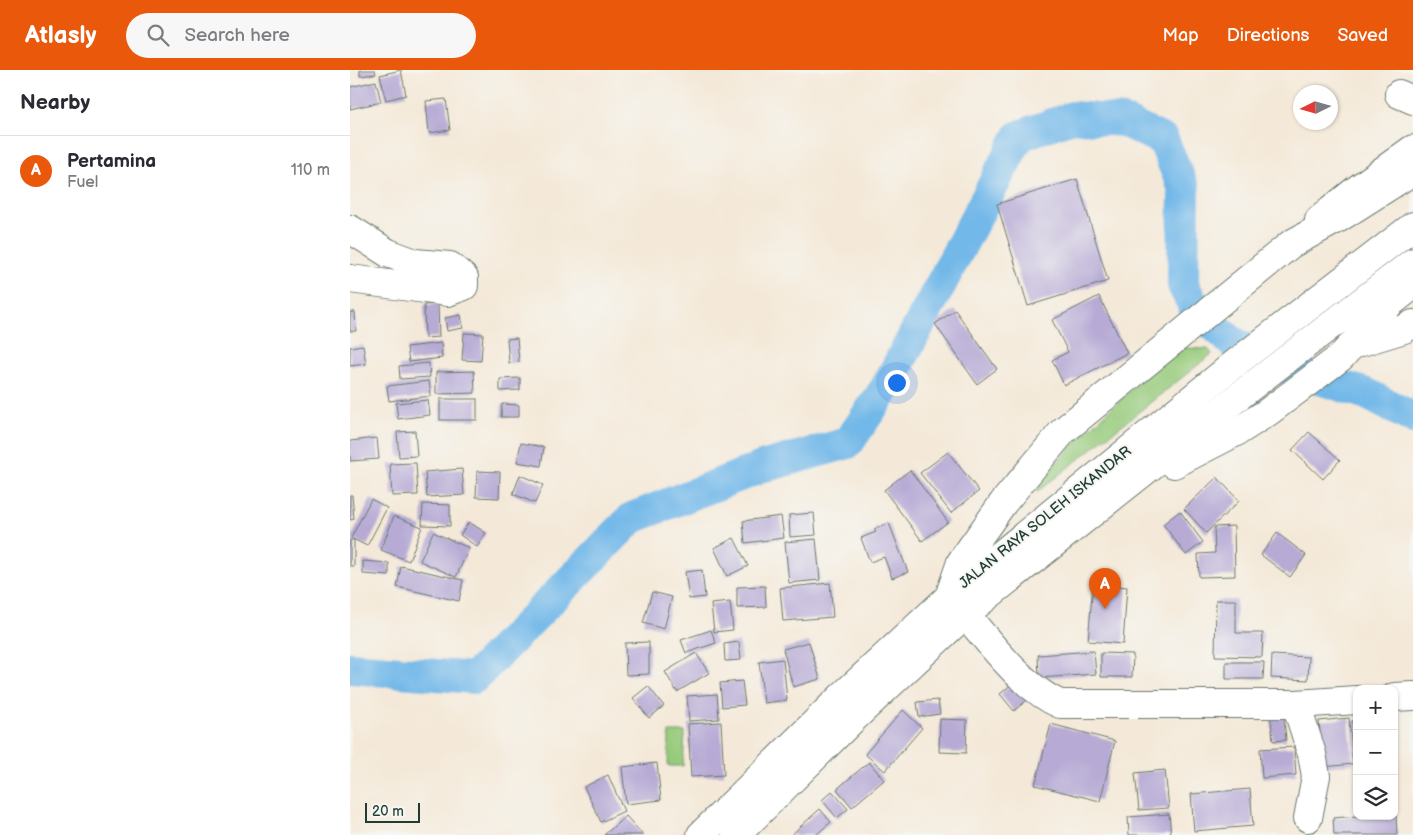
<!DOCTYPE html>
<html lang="en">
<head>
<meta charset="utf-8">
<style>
	:root { --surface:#fff; --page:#f7f7f7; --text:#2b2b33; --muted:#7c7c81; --line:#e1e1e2; --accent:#ea580c }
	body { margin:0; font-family:"Balsamiq Sans",sans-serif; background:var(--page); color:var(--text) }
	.controls { position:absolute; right:15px; bottom:15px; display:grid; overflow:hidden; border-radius:10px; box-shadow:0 1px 4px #0004 }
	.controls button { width:45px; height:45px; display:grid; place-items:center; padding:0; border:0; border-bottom:1px solid var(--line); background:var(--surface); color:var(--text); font:25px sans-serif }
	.compass { position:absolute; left:943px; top:15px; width:45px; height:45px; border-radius:50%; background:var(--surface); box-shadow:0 1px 4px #0004; rotate:265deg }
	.scale { position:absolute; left:15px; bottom:12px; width:55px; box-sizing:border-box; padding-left:5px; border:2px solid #1f3d34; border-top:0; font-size:14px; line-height:18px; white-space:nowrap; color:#1f3d34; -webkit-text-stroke:4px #f6f6f2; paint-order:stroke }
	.you { position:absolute; left:546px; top:312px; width:18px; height:18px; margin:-12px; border:4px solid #fff; border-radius:50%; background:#1a73e8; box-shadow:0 0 0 8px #1a73e833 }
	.badge { display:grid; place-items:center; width:32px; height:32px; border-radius:50%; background:var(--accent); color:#fff; font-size:16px; font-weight:700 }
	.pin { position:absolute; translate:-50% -41px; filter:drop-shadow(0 1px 2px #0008) }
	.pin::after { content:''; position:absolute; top:26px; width:18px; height:15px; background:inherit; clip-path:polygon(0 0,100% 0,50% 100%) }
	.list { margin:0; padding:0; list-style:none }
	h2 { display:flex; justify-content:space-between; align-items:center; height:65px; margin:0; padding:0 20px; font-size:21px }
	h2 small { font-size:16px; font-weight:400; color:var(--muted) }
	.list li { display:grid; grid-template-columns:32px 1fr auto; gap:15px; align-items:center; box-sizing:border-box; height:70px; padding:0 20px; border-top:1px solid var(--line) }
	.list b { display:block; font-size:19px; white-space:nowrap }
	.list p { margin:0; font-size:16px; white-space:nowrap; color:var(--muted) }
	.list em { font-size:16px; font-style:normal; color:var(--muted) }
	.icon { flex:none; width:28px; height:28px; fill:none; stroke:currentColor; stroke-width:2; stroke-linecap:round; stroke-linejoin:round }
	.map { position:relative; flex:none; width:1063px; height:765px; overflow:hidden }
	header { display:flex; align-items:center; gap:30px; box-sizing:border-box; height:70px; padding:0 25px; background:var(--accent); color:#fff }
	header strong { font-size:24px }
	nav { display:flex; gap:28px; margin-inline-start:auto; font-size:18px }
	.search { width:350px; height:45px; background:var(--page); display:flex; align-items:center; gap:12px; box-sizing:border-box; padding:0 18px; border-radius:28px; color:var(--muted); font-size:19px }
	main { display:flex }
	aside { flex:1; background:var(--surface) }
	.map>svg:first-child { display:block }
	.green { fill:#97cb7c; stroke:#5b8458 }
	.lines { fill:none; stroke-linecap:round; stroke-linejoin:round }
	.river { stroke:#72b8e9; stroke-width:32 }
	.building { fill:#b7abd5 }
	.minor-casing { stroke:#6a796d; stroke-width:30 }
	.highway-casing { stroke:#6a796d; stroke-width:30 }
	.minor { stroke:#fff; stroke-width:28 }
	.highway { stroke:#fff; stroke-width:28 }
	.labels { text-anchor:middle; stroke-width:4; stroke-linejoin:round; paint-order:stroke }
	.street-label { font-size:15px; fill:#1f3d34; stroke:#f6f6f2 }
</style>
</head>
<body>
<header>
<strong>Atlasly</strong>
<div class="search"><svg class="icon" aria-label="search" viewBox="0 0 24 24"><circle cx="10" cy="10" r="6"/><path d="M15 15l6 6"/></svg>Search here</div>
<nav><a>Map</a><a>Directions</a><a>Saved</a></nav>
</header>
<main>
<aside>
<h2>Nearby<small></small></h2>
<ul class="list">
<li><span class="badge">A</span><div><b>Pertamina</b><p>Fuel</p></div><em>110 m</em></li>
</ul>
</aside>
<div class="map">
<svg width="1063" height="765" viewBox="0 0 1063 765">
	<rect width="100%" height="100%" fill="#f6f6f2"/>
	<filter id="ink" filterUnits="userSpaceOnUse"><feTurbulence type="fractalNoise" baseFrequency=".02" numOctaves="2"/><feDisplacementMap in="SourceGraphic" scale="10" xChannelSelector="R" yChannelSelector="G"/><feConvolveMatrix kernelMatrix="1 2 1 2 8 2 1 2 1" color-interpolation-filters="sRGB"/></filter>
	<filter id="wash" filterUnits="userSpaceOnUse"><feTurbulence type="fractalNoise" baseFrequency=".0096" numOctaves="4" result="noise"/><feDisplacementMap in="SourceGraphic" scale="20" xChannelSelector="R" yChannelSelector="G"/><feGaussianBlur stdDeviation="1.12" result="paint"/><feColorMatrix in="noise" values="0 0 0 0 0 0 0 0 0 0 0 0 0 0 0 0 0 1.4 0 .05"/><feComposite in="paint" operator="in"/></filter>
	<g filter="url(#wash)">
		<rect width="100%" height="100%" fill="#f4e9d8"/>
		<!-- green -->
		<g class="green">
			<polygon points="832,272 837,278 858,279 862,284 687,422 683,416 731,367"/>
			<polygon points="319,662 335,662 333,696 318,696"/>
		</g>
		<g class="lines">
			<!-- river -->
			<polyline class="river" points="0,598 124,608 282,448 412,397 498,373 537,316 669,66 722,47 773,51 813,70 834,119 833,215 845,238 881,271 937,299 1017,324 1063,348"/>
		</g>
		<g id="blocks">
			<!-- building -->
			<g class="building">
				<polygon points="10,0 25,0 26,4 10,6"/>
				<polygon points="51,0 56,25 36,30 30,5"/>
				<polygon points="26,11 31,32 0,39 0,17"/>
				<polygon points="96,29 100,60 79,63 76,31"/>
				<polygon points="727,109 758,211 678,236 647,134"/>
				<polygon points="749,226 777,283 714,315 702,290 718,282 702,250"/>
				<polygon points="88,234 89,267 75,268 74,235"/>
				<polygon points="605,240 647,299 627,314 585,254"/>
				<polygon points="0,242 5,242 6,261 0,261"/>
				<polygon points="111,245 113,258 97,261 95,248"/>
				<polygon points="114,263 133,264 131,291 112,290"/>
				<polygon points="167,268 169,292 159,293 157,269"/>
				<polygon points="91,273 92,288 59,292 57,277"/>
				<polygon points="13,275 16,294 0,296 0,277"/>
				<polygon points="79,293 80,307 50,309 49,296"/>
				<polygon points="124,301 125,323 86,324 86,302"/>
				<polygon points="170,308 170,320 150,321 150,309"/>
				<polygon points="79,311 81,326 39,331 37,316"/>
				<rect x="90" y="329" width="37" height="21"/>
				<polygon points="78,330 80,345 48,349 46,333"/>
				<polygon points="152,334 169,335 169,347 151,347"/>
				<polygon points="65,361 67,386 49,387 47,362"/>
				<polygon points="959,362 990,390 973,409 942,380"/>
				<polygon points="27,368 29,389 0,391 0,371"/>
				<polygon points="171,373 194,377 191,396 167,392"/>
				<polygon points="598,382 629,421 601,443 570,403"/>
				<polygon points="66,393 68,425 42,426 40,394"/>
				<polygon points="112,399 114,425 77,427 75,402"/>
				<polygon points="560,400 598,452 572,471 534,420"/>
				<polygon points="127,401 150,402 149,428 126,427"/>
				<polygon points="170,405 193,415 185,433 163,424"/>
				<polygon points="867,407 889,431 856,463 834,439"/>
				<polygon points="0,425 2,425 4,449 0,450"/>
				<polygon points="21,429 37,438 17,476 1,468"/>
				<polygon points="73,434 100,435 100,456 72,455"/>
				<polygon points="830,441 853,472 836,485 813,454"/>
				<polygon points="464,443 466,465 440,467 439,445"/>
				<polygon points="44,446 72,457 59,491 31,480"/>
				<polygon points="431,446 434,468 395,473 393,451"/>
				<polygon points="119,452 136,463 127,477 110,465"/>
				<polygon points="539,453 558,502 542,508 534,487 520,492 511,468 526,462 524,459"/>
				<polygon points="884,456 885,506 849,507 848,484 865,483 864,457"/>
				<polygon points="83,462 119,478 106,507 70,491"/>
				<polygon points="927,463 956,485 940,507 911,485"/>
				<polygon points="384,468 398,496 377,506 364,478"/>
				<polygon points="466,469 470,510 439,513 435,472"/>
				<rect x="0" y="470" width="4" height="26"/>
				<polygon points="13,491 39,493 39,506 13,504"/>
				<polygon points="51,496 113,510 109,531 47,517"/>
				<polygon points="352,500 355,527 339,529 335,502"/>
				<polygon points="480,513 483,547 433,551 430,518"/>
				<polygon points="743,514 777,517 773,574 738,571"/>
				<polygon points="415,516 416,537 387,538 387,517"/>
				<polygon points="302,522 322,527 314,559 293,553"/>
				<polygon points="866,530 886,530 886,563 913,563 912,587 865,586"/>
				<polygon points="380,532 383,560 364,562 361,534"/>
				<polygon points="361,560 366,573 336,583 331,570"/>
				<polygon points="299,572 299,604 276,605 275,573"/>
				<polygon points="389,572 391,590 375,591 374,574"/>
				<polygon points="459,572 470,609 443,617 433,579"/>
				<polygon points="744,581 746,604 689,608 688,585"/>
				<polygon points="346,583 359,603 327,622 315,602"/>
				<polygon points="751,583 783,584 782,607 751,607"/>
				<polygon points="922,585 959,587 958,610 921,608"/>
				<polygon points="433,589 437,630 414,633 409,592"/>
				<polygon points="876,592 914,592 913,609 876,609"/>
				<polygon points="392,611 395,635 372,637 370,613"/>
				<polygon points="664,612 678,629 664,641 650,624"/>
				<polygon points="298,616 314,636 299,648 283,628"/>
				<polygon points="367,624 369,649 339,651 337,626"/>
				<polygon points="588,630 590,644 569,647 567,632"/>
				<polygon points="933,638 936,670 923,671 920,640"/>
				<polygon points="553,640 572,658 535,701 515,684"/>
				<polygon points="999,648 1003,694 973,697 969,651"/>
				<polygon points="590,649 617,650 616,683 589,682"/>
				<polygon points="1002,651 1007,651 1007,685 1005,685"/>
				<polygon points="371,652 374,705 341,707 338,654"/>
				<polygon points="701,654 765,671 750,731 685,715"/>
				<polygon points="944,677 946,705 912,708 910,679"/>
				<polygon points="519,692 534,710 502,737 487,719"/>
				<polygon points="307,693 311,730 276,734 272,697"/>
				<polygon points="815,700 819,738 789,740 785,703"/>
				<polygon points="258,705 274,741 251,752 234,717"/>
				<polygon points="900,719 903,756 844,761 841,724"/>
				<polygon points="482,721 498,739 487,748 472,730"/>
				<polygon points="470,739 481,752 466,765 441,765"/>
				<polygon points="819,744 821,765 779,765 778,747"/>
				<polygon points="276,746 293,765 254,765"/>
				<polygon points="1007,746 1046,746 1047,765 984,765 983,748"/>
			</g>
		</g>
	</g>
	<g filter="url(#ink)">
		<use href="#blocks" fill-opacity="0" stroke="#6a796d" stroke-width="1"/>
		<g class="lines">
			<defs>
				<g id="minor">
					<polyline points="1049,24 1063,30"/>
					<polyline points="969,150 1006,120 1063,79"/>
					<polyline points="0,159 38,183 65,193 100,196 114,208 114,216 98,222 0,209"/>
					<path d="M 615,544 C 641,574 674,619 710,634 L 946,634 L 1007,630"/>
					<polyline points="1044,627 1063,626"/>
					<polyline points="946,634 962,684 966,706 958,748"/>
				</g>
				<g id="highway">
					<polyline points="1005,274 1054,259 1063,254"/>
					<polyline points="824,394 890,360 918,342 991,287 1038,235 1063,215"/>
					<polyline points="599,527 611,492 653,433 713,361 941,174 989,148 1063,101"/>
					<polyline points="351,765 489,629 599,527 883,295 1063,156"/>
					<polyline points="386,765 503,649 615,544 898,319 1063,192"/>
				</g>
			</defs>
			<!-- minor casing -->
			<use href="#minor" class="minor-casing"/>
			<!-- highway casing -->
			<use href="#highway" class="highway-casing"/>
			<!-- minor -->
			<use href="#minor" class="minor"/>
			<!-- highway -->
			<use href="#highway" class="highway"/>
		</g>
	</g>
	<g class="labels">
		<!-- street labels -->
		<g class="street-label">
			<text transform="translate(695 447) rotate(-39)" y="5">JALAN RAYA SOLEH ISKANDAR</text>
		</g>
	</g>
</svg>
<div class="controls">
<button>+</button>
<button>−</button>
<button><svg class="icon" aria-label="layers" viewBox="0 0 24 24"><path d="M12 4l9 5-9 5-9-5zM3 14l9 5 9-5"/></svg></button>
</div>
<svg class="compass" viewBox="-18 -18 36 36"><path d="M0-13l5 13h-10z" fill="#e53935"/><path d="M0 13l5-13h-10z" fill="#7c7c81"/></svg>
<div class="scale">20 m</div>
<div class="you"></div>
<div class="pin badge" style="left:755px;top:539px">A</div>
</div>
</main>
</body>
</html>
